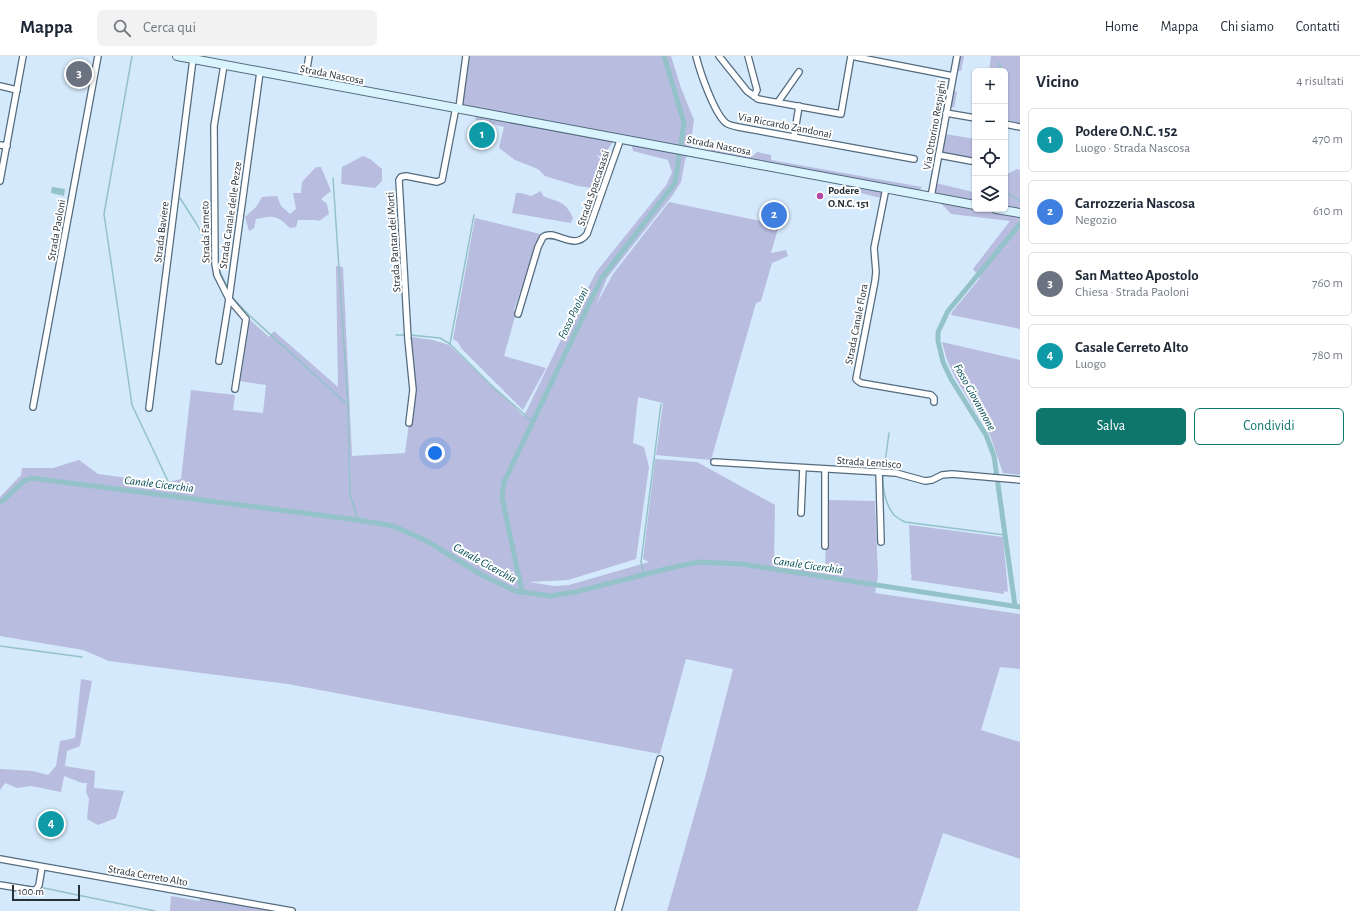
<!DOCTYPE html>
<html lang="it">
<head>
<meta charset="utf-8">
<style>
	:root { --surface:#fff; --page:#f2f2f3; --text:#1f2937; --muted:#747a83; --line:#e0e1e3; --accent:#0f766e }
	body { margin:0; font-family:"Alegreya Sans",sans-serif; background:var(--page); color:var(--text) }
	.controls { position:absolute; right:12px; top:12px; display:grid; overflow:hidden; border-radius:6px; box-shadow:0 1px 3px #0004 }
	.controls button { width:36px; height:36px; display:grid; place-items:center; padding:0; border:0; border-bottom:1px solid var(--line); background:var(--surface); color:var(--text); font:20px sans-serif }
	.scale { position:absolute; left:12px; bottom:10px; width:68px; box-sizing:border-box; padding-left:4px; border:2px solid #263039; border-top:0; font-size:11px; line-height:14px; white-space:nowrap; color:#263039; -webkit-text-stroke:3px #fff; paint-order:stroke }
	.you { position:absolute; left:435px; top:397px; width:14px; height:14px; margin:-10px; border:3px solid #fff; border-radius:50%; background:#1a73e8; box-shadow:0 0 0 6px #1a73e833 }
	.badge { display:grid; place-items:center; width:26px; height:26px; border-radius:50%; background:var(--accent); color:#fff; font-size:13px; font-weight:700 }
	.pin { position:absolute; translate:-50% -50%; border:2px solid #fff; box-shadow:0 1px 4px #0006 }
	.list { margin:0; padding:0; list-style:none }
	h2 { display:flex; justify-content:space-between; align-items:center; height:52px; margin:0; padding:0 16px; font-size:17px }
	h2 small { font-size:13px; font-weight:400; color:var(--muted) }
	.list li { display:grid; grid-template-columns:26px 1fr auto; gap:12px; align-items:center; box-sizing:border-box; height:64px; margin:0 8px 8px; padding:0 8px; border:1px solid var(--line); border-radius:6px }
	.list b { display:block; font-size:15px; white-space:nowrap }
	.list p { margin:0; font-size:13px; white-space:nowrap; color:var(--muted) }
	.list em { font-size:13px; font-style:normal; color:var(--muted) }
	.actions { display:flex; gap:8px; padding:12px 16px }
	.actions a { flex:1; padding:9px 0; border:1px solid var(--accent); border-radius:6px; text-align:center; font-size:14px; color:var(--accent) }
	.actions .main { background:var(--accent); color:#fff }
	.icon { flex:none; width:22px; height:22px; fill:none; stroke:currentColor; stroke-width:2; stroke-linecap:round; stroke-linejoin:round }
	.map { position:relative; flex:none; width:1020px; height:855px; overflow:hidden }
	header { display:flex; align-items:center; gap:24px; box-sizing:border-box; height:56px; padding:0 20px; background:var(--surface); border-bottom:1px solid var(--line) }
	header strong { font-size:19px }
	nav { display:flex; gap:22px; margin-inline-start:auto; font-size:14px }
	.search { width:280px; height:36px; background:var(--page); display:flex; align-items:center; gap:10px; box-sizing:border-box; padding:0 14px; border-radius:6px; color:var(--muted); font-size:15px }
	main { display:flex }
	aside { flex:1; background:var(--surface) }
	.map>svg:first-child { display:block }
	.green { fill:#b8bcdf }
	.water { fill:#93c2c9 }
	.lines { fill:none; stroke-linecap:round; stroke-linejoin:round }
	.stream { stroke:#93c2c9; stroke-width:1.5 }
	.canal { stroke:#93c2c9; stroke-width:5 }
	.street-casing { stroke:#536b7e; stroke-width:8 }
	.secondary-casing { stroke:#536b7e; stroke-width:10 }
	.street { stroke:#fff; stroke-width:5.5 }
	.secondary { stroke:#daf4fe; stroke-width:8 }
	.poi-dot { fill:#b445a3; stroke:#fff; stroke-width:1.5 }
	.labels { text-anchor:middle; stroke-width:4; stroke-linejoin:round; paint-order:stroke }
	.street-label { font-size:11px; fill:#263039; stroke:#fff }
	.poi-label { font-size:11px; font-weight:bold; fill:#263039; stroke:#fff; text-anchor:start }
	.water-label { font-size:12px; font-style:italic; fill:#044d55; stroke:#fff }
</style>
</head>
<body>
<header>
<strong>Mappa</strong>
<div class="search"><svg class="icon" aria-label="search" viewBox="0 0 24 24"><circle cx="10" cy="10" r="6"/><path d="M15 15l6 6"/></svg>Cerca qui</div>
<nav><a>Home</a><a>Mappa</a><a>Chi siamo</a><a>Contatti</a></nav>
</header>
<main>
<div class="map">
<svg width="1020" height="855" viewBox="0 0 1020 855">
	<rect width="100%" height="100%" fill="#d4e9fb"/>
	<!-- green -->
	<g class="green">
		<polygon points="470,0 671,0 681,32 694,64 690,93 685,104 681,126 672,140 607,222 596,249 613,218 669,146 779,169 771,197 786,194 788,200 772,207 761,245 756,247 711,404 656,399 663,347 638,341 633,387 644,391 649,411 636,503 568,524 529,526 554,530 569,529 649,506 643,503 655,403 697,406 775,449 774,506 825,512 827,444 875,445 878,520 875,537 1020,558 1020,613 1000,611 981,674 1020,686 1020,803 943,777 917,855 667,855 706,718 733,613 686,603 660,698 288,628 109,605 83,594 0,580 0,441 21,419 22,412 53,412 79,404 98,418 164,427 181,423 191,334 235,339 233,354 263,357 266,329 239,325 249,263 269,281 274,275 338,331 336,210 343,211 352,400 405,397 409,367 416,336 411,281 433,284 449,289 524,360 570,265 597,215 667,128 672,116 668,104 633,95 630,81 617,79 603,101 596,99 605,107 596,129 592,132 578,130 545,120 538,113 515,104 499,92 504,71 476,64 473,52 463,50 461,47"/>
		<polygon points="960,0 964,0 961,15 957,15"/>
		<polygon points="991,0 1020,0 1020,67 1005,63 1005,15 989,15"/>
		<polygon points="954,35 957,36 954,52 951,50"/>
		<polygon points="945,78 975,83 975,102 943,96 942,94"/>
		<polygon points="711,92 753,100 757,96 771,99 771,104 922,131 918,136 889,131 881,142 844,133 845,124 710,98"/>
		<polygon points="363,100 370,103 382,113 382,125 375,132 341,128 342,111"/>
		<path d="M 316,111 L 321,111 L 331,135 L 321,143 L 327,148 L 329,158 L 319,165 L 316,164 L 298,164 L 296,171 L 290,172 C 277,159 273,159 256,163 L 254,172 L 249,175 L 245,161 L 256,151 L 262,141 L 277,140 L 281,150 L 290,158 L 296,153 L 293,137 L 301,137 L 302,126 Z"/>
		<polygon points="1017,113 1020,114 1020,273 951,259 952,256 980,222 973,213 1010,165 951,158 934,140 936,127 973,136 975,135 975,153 1005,153 1005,119"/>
		<path d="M 541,135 L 543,140 C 559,147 565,144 573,162 L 571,167 L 512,157 L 516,137 L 521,137 L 531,140 Z"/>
		<polygon points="475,162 540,178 514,254 516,257 504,300 546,312 523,354 461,292 458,286 453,283"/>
		<polygon points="942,286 1020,304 1020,419 1003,417 990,379 956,323 947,304"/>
		<polygon points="909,469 1003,481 1008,536 1004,535 1004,538 911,524 912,519 911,519"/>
		<polygon points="81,623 92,625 80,690 67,695 65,710 95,715 94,732 124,735 116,762 98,769 87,763 89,743 86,736 87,727 82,727 64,720 61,736 31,730 17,732 5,727 0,734 0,713 33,715 48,719 56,710 60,685 75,682"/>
		<polygon points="171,840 199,845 202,841 277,855 170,855"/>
	</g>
	<!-- water -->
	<polygon class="water" points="52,131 65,133 64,140 51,137"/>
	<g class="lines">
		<!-- stream -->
		<g class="stream">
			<polyline points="132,0 104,158 132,349 175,440"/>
			<polyline points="998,7 1004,15"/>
			<polyline points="1005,17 1006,24 1005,28"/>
			<polyline points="333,122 348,349 350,438 358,464"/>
			<polyline points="1005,136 1020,145"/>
			<polyline points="180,142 196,167 213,198"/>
			<polyline points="217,209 228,233"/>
			<polyline points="231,240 250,260 348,349"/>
			<polyline points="396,279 406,279"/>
			<polyline points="410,279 440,282 450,288 490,328 533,366"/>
			<polyline points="450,288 474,159"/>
			<polyline points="884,414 889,377"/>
			<path d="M 883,417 C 882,431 885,448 894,459 C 897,462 901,464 905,466 L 1005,479"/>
			<polyline points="644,518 641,506 661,348"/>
			<polyline points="0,590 82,601"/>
			<polyline points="14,829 36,831"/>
			<polyline points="39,831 155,855"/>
		</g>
		<!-- canal -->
		<g class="canal">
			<polyline points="0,446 4,444 24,425 31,422 358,464 393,470 425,484 482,519 515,535 550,540 575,536 666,513 699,506 741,508 1020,551"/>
			<polyline points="522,536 502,441 504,426 601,223 675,127 684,67 664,0"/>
			<polyline points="1015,550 994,400 986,379 951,323 943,306 938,285 938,276 948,255 1020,168"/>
		</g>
		<defs>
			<g id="street">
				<path d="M 696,0 C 700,16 714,57 726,67 C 729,69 733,70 738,71 L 914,103"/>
				<polyline points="719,0 747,35 758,43 841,58 851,0"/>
				<polyline points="748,0 757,34 754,40"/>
				<polyline points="851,0 953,20"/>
				<polyline points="224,9 214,70 215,208 217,219 229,243 246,263 235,333"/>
				<polyline points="305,24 309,0"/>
				<polyline points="0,30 17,34"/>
				<polyline points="778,46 799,16"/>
				<polyline points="459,52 466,0"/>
				<polyline points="946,57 975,62"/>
				<polyline points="1005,68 1020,71"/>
				<polyline points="794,81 799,50"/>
				<polyline points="0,89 7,90"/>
				<polyline points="939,99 971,105"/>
				<polyline points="0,125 23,0"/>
				<polyline points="886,132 874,192 876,216 875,225 856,323 858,325 861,327 931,339 934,342 934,346"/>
				<polyline points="931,141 957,0"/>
				<path d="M 518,258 L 538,191 L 543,181 C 554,172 574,196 587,178 L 621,82"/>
				<polyline points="219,305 229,243 260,16"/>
				<polyline points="33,351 98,0"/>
				<polyline points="149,352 193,3"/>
				<polyline points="409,367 413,334 408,283 399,124 401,121 406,120 437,126 442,124 456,51"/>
				<polyline points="714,406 896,417 925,425 932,424 942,419 952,418 1020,424"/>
				<polyline points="879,416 881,486"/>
				<polyline points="801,457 803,412"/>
				<polyline points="825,490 825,413"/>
				<polyline points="0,803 292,855"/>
				<polyline points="0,829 31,834 36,834 39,829 42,811"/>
				<polyline points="618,855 660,703"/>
			</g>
			<g id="secondary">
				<polyline points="177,0 975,149"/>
				<polyline points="996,153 1020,157"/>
			</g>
		</defs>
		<!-- street casing -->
		<use href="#street" class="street-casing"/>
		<!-- secondary casing -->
		<use href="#secondary" class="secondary-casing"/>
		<!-- street -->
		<use href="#street" class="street"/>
		<!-- secondary -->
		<use href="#secondary" class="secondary"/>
	</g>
	<!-- markers -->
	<circle class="poi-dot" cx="820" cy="140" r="4"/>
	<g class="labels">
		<!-- street labels -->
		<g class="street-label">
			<text transform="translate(332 18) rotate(11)" y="4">Strada Nascosa</text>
			<text transform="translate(785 69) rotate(11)" y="4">Via Riccardo Zandonai</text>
			<text transform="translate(934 69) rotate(-80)" y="4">Via Ottorino Respighi</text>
			<text transform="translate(719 89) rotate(11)" y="4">Strada Nascosa</text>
			<text transform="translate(593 132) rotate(-71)" y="4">Strada Spaccasassi</text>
			<text transform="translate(230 159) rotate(-82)" y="4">Strada Canale delle Pezze</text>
			<text transform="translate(56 174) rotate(-80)" y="4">Strada Paoloni</text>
			<text transform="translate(161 176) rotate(-83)" y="4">Strada Baviere</text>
			<text transform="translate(205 176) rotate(-91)" y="4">Strada Farneto</text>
			<text transform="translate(393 186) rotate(-94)" y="4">Strada Pantan dei Morti</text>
			<text transform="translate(856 268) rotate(-79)" y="4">Strada Canale Flora</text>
			<text transform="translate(869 406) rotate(4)" y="4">Strada Lentisco</text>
			<text transform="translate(148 819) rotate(10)" y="4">Strada Cerreto Alto</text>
		</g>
		<!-- poi labels -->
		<g class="poi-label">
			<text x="828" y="138">Podere<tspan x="828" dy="13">O.N.C. 151</tspan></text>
		</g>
		<!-- water labels -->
		<g class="water-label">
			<text transform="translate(573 257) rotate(-64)" y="4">Fosso Paoloni</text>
			<text transform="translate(975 341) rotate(61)" y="4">Fosso Giovannone</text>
			<text transform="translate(159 428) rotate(7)" y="4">Canale Cicerchia</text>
			<text transform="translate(485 507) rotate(29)" y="4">Canale Cicerchia</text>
			<text transform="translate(808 509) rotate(8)" y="4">Canale Cicerchia</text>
		</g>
	</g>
</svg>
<div class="controls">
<button>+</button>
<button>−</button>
<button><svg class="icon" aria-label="locate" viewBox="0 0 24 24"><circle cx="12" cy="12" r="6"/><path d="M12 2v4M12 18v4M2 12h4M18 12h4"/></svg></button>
<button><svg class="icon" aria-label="layers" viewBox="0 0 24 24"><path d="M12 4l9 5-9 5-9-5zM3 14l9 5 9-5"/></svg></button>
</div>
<div class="scale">100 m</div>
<div class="you"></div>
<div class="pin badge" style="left:482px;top:79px;background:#0f9aa8">1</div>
<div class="pin badge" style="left:774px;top:159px;background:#3f7fe0">2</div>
<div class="pin badge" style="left:79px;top:18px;background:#6b7280">3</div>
<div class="pin badge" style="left:51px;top:768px;background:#0f9aa8">4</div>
</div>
<aside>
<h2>Vicino<small>4 risultati</small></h2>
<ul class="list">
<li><span class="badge" style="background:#0f9aa8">1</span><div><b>Podere O.N.C. 152</b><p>Luogo · Strada Nascosa</p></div><em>470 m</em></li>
<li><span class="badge" style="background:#3f7fe0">2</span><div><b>Carrozzeria Nascosa</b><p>Negozio</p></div><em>610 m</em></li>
<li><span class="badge" style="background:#6b7280">3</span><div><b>San Matteo Apostolo</b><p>Chiesa · Strada Paoloni</p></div><em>760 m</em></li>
<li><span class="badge" style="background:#0f9aa8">4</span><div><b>Casale Cerreto Alto</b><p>Luogo</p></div><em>780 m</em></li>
</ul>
<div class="actions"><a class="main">Salva</a><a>Condividi</a></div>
</aside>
</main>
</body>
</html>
